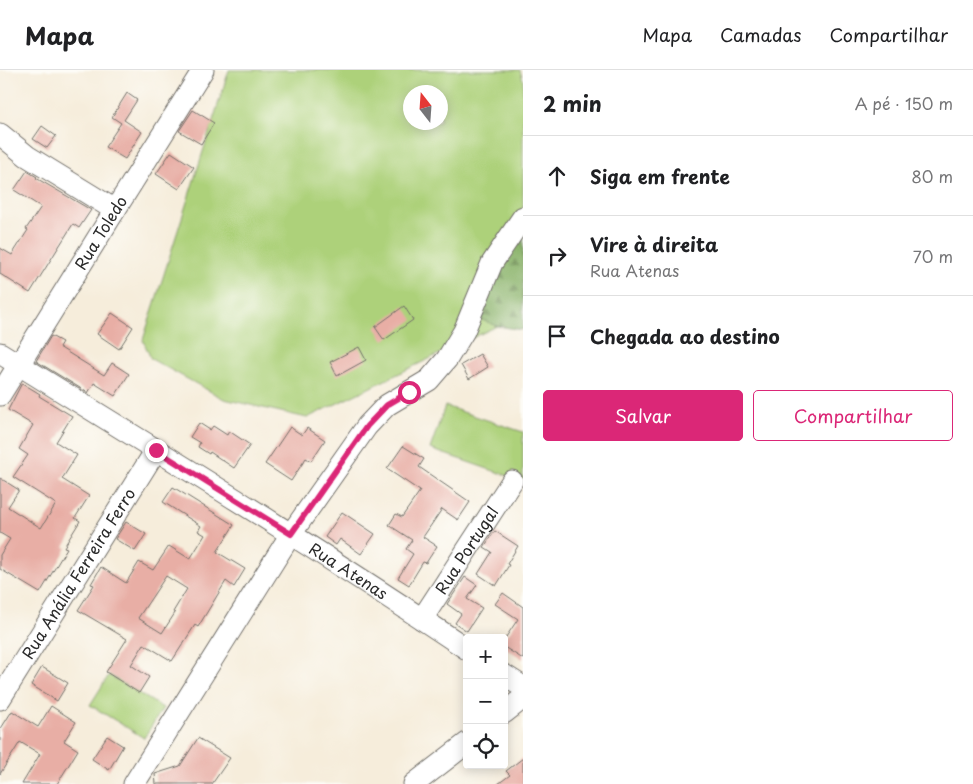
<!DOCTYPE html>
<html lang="pt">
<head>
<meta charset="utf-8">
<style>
	:root { --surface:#fff; --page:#f2f2f2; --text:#202124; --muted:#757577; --line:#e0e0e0; --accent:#db2777 }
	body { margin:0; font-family:"Playpen Sans",sans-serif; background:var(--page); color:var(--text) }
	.controls { position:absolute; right:15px; bottom:15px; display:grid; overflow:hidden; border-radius:5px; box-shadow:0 2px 12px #0003 }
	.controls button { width:45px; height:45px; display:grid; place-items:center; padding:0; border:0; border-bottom:1px solid var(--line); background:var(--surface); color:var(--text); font:25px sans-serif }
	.compass { position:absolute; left:403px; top:15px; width:45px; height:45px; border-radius:50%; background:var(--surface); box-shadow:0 2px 12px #0003; rotate:343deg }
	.stop { position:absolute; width:15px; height:15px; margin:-11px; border:4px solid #db2777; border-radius:50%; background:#fff }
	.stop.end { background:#db2777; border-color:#fff; box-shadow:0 1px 5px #0008 }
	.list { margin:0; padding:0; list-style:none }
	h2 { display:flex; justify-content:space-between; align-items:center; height:65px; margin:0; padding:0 20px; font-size:21px }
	h2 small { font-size:16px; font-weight:400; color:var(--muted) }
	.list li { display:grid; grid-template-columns:32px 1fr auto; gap:15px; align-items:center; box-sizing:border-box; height:80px; padding:0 20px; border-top:1px solid var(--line) }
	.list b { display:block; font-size:19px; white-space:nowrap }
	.list p { margin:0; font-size:16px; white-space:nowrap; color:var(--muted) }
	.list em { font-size:16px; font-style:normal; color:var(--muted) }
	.actions { display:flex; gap:10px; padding:15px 20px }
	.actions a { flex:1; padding:11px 0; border:1px solid var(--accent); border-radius:5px; text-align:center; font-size:18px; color:var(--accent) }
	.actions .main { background:var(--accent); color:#fff }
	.icon { flex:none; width:28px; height:28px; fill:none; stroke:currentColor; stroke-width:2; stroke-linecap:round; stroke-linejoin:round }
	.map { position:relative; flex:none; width:523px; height:714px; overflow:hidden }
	header { display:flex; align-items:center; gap:30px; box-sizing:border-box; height:70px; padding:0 25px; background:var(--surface); border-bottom:1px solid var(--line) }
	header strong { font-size:24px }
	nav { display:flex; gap:28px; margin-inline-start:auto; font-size:18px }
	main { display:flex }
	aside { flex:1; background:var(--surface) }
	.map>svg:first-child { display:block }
	.green { fill:#add17a; stroke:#6c7e52; fill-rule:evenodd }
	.forest { fill:url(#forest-firs); stroke:#5a6f4a }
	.building { fill:#e8aea5; fill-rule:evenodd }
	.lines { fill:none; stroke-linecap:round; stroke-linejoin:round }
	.minor-casing { stroke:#726f69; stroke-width:23 }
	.minor { stroke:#fff; stroke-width:21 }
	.route { stroke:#db2777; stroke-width:6 }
	.labels { text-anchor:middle; stroke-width:4; stroke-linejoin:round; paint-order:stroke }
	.street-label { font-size:16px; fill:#2b2b2b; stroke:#fdfcf7 }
</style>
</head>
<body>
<header>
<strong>Mapa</strong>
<nav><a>Mapa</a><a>Camadas</a><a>Compartilhar</a></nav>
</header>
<main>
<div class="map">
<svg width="523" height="714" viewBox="0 0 523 714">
	<defs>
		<pattern id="forest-firs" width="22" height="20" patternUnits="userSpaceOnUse" patternTransform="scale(1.25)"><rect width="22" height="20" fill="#8ab36a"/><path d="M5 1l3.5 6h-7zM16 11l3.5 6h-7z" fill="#719257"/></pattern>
	</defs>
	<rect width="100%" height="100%" fill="#fdfcf7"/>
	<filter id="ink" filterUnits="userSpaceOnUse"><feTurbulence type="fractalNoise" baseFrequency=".02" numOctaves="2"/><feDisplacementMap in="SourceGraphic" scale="10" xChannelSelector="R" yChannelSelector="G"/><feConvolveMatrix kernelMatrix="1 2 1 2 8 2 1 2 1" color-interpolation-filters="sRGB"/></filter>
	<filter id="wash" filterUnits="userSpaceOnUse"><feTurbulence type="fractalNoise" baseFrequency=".0096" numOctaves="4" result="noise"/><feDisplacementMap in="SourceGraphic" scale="20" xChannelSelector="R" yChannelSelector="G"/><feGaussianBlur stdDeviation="1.12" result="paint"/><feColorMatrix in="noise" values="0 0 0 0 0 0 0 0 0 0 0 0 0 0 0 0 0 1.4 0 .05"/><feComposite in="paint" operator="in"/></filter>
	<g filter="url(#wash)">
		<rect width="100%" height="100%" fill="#f6eddb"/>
		<!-- green -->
		<g class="green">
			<path d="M 229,0 L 520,0 L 523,10 L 523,143 L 480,249 L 497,256 L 307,348 L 224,329 L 151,289 L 143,270 ZM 410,22 L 440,22 L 440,52 L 410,52 Z"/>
			<polygon points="445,336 523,362 523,411 430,379"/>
			<polygon points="109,605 163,638 144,668 90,635"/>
		</g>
		<!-- forest -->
		<polygon class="forest" points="523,143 523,260 497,256 480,249 478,223"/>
		<g id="blocks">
			<!-- building -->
			<g class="building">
				<polygon points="127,23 137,30 124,50 142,62 125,89 105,77 121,53 112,47"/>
				<polygon points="193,40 214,53 201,74 179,61"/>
				<polygon points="42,56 56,66 47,78 33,69"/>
				<polygon points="171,82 194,97 179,119 156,104"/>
				<polygon points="27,101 37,107 36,108 91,140 79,158 73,154 30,223 0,204 0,178 12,185 28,160 26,159 41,137 14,120"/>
				<polygon points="404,236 413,250 384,270 375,257"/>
				<polygon points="112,243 133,257 119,279 97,264"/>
				<polygon points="51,266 62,272 59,277 104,305 112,293 129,304 115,326 94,313 88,323 36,291"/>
				<polygon points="359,277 366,290 337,306 330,292"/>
				<polygon points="480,284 488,297 469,309 461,295"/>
				<polygon points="22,313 40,324 39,326 72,346 56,372 77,385 62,409 89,426 75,448 80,451 64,477 67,478 40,523 0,499 0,485 10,469 0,463 0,408 19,420 8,437 41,458 56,434 13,407 28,385 19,379 33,355 8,340"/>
				<polygon points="199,353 210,360 213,356 227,365 229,361 250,375 234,398 210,382 209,384 198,377 200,373 190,367"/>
				<polygon points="290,357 302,365 307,358 325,370 311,391 306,388 291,411 265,394"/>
				<polygon points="403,376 424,389 419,397 470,432 458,450 442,439 423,467 437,476 426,493 423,492 409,515 398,508 413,484 406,479 412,470 389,455 396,444 402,447 420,421 387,399"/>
				<path d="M 173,417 L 234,455 L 217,482 L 245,499 L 234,517 L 226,511 L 198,557 L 195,555 L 172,591 L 144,574 L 131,595 L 149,607 L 139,623 L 106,602 L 127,569 L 78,540 L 94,515 L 91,514 L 101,497 L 126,513 L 139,492 L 153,500 L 169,476 L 190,489 L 205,465 L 198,461 L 201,456 L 163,432 ZM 166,506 L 187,519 L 173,542 L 175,543 L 162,563 L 138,548 Z"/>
				<polygon points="342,442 375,464 361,484 340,469 336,475 325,467"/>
				<polygon points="126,452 146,464 135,481 115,469"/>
				<polygon points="495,461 518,476 507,494 509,495 496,516 478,504 492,482 484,477"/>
				<polygon points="465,507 477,515 467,529 482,538 467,561 455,553 461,544 447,534"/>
				<polygon points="503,523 523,537 523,589 504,577 504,570 518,549 495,534"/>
				<polygon points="42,597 68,613 57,631 31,615"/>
				<polygon points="51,636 76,652 64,671 78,680 57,714 22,714 40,684 20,672 0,704 0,660 12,641 38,657"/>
				<polygon points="107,666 123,676 109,700 92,689"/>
				<polygon points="198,668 230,688 212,714 156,714 155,704 180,696"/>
				<polygon points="523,688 523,714 498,714 510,705 506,701"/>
			</g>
		</g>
	</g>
	<g filter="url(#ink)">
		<use href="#blocks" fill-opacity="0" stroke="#726f69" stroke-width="1"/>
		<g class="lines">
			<defs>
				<g id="minor">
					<polyline points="0,64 27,86 115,140"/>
					<path id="s1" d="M 0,283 C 156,380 314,476 467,579"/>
					<path id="s2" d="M 0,325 L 115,140 L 203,0"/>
					<path id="s3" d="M 422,549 L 512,411"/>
					<polyline points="504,605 523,617"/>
					<path id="s4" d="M 0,629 L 156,380"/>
					<polyline points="504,643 523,628"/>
					<polyline points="134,714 291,464 367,356 387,335 429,310 447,289 464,261 492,193 523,147"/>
					<polyline points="414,714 467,673"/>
				</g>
			</defs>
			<!-- minor casing -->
			<use href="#minor" class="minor-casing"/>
			<!-- minor -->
			<use href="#minor" class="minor"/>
		</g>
	</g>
	<g class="lines" filter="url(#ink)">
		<!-- route -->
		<polyline class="route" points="156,380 291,464 367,356 387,335 409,322"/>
	</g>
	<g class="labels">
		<!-- street labels -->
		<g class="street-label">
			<text dy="6" stroke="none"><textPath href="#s2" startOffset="191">Rua Toledo</textPath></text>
			<text dy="6" stroke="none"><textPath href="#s3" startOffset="82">Rua Portugal</textPath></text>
			<text dy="6" stroke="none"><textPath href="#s1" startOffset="411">Rua Atenas</textPath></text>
			<text dy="6" stroke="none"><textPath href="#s4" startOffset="148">Rua Anália Ferreira Ferro</textPath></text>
		</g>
	</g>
</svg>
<div class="controls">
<button>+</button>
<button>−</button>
<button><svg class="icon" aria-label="locate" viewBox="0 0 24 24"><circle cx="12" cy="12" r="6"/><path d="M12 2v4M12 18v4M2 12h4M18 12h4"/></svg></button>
</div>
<svg class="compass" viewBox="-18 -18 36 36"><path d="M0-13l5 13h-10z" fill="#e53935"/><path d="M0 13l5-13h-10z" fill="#757577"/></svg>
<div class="stop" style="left:409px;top:322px"></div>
<div class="stop end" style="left:156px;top:380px"></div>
</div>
<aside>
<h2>2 min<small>A pé · 150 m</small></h2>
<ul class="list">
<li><svg class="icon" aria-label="ahead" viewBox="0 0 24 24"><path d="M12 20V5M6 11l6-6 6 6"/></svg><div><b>Siga em frente</b></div><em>80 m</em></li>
<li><svg class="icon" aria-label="right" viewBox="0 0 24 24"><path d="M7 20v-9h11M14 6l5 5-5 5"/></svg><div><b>Vire à direita</b><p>Rua Atenas</p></div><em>70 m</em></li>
<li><svg class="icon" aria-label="arrive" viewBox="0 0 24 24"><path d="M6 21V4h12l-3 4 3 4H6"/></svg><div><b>Chegada ao destino</b></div></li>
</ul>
<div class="actions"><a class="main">Salvar</a><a>Compartilhar</a></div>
</aside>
</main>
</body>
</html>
